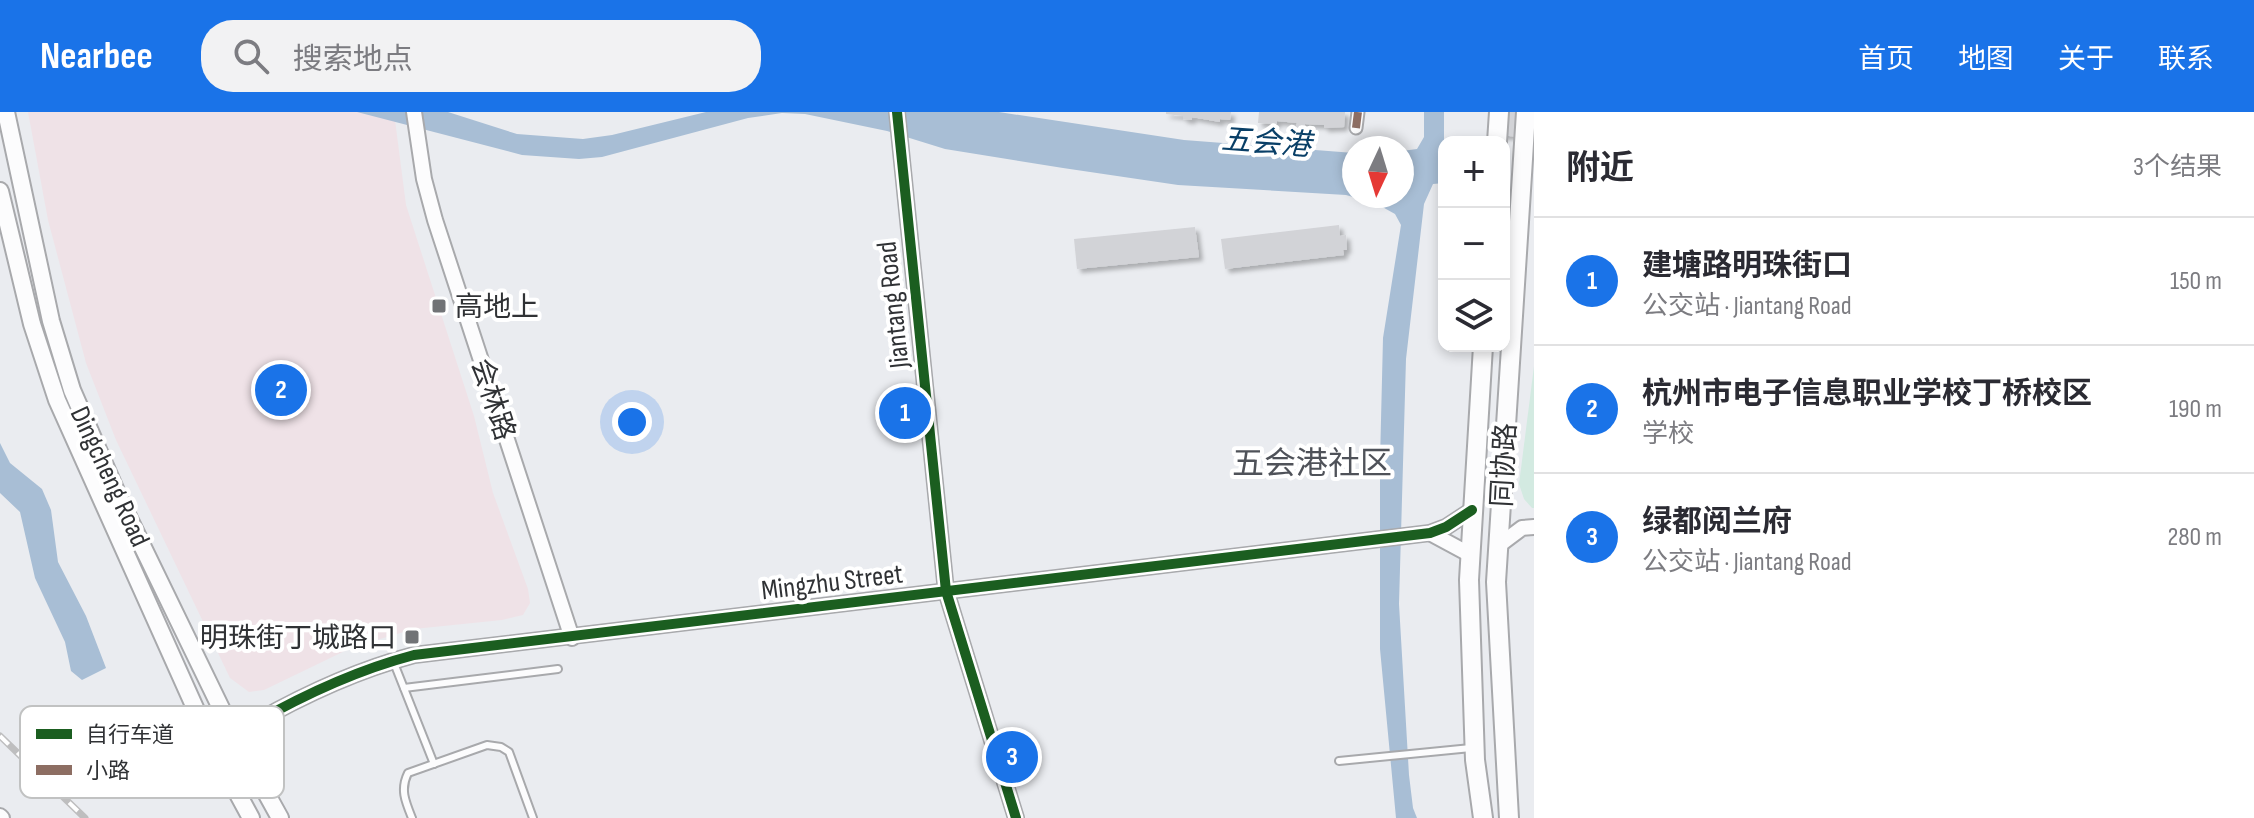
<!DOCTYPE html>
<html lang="zh">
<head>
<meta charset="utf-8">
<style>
	:root { --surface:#fff; --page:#f2f2f3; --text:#2b2b33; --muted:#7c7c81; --line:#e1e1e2; --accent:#1a73e8 }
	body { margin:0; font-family:"Sofia Sans Condensed","Noto Sans SC",sans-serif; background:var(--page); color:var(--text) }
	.controls { position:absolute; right:24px; top:24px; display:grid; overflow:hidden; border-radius:16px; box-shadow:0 4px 12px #0003 }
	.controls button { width:72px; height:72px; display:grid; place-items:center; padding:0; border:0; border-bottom:2px solid var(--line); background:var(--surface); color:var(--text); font:40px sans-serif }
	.compass { position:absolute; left:1342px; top:24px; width:72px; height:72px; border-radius:50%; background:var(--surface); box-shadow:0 4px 12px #0003; rotate:184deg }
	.you { position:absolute; left:632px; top:310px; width:28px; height:28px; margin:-20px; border:6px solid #fff; border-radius:50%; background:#1a73e8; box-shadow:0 0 0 12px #1a73e833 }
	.badge { display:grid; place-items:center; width:52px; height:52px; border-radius:50%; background:var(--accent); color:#fff; font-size:26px; font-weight:700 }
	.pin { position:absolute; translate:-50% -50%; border:4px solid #fff; box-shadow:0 2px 8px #0006 }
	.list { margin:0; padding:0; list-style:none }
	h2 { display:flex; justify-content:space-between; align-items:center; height:104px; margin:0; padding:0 32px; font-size:34px }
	h2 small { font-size:26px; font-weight:400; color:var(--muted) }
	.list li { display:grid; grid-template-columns:52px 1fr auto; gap:24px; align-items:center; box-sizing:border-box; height:128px; padding:0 32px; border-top:2px solid var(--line) }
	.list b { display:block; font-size:30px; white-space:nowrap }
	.list p { margin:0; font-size:26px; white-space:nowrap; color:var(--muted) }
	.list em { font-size:26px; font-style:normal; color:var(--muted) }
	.icon { flex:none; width:44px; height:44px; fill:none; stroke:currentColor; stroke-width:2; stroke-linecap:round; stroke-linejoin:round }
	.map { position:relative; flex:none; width:1534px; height:706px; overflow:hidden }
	header { display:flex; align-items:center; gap:48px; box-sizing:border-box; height:112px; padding:0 40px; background:var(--accent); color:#fff }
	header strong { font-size:38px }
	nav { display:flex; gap:44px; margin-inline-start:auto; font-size:28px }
	.search { width:560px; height:72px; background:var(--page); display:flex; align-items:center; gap:20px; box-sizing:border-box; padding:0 28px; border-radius:32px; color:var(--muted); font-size:30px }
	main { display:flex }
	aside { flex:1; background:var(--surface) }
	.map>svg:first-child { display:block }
	.education { fill:#efe2e7 }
	.green { fill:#d3eae1 }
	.water { fill:#a8bed5 }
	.building { fill:#d2d3d7; filter:url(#shadow) }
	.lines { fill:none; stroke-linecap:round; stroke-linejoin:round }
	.service-casing { stroke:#a8a9ac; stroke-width:10 }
	.minor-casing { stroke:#a8a9ac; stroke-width:15 }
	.tertiary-casing { stroke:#a8a9ac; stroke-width:18 }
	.secondary-casing { stroke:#a8a9ac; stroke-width:20 }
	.primary-casing { stroke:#a8a9ac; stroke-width:22 }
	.service { stroke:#fcfcfd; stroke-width:6 }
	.minor { stroke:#fcfcfd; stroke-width:11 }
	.tertiary { stroke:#fcfcfd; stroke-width:14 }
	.secondary { stroke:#fcfcfd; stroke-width:16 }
	.primary { stroke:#fcfcfd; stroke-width:18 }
	.rail-casing { stroke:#bebebf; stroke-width:7 }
	.rail { stroke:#fff; stroke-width:4; stroke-dasharray:12; stroke-linecap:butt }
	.quiet { stroke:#8d6e63; stroke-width:8; stroke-dasharray:16 8; stroke-linecap:butt }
	.cycleway-casing { stroke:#fff; stroke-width:15 }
	.cycleway { stroke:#1b5e20; stroke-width:10 }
	.poi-dot { fill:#717376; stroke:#fff; stroke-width:3 }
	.labels { text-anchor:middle; stroke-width:8; stroke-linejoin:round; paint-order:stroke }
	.street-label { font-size:28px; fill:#303235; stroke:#fff }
	.poi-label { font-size:28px; fill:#303235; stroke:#fff; text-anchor:start }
	.water-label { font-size:30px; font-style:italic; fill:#093f67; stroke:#fff }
	.quarter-label { font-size:32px; fill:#4f5259; stroke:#fff }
	.key { fill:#fff; stroke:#c1c2c2; stroke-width:2 }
	.key-label { font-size:22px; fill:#303235 }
</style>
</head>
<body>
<header>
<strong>Nearbee</strong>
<div class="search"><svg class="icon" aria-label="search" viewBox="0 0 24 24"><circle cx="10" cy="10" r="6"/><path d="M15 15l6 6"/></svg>搜索地点</div>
<nav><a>首页</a><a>地图</a><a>关于</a><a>联系</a></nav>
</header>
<main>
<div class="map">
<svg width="1534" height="706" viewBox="0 0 1534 706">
	<defs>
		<filter id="shadow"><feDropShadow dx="4" dy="4" stdDeviation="2" flood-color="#0004"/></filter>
	</defs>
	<rect width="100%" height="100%" fill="#eaecf0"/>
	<!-- education -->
	<polygon class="education" points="28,0 373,0 395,8 406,93 474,304 493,381 528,477 530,491 523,503 502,508 414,517 353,535 264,578 249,580 230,566 116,328 86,251 48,108"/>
	<!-- green -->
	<polygon class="green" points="1534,254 1534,396 1532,396 1524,387 1519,372"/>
	<!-- water -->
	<g class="water">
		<polygon points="357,0 448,0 517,22 583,27 612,23 706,0 999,0 1184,28 1354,41 1354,84 1402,84 1402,39 1417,37 1424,25 1424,0 1444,0 1444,71 1433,72 1424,92 1406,247 1399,492 1409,663 1413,696 1417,706 1396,706 1380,537 1380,349 1383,226 1401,113 1395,102 1377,92 1346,83 1178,73 1063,56 945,37 887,19 805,2 782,1 748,6 602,45 579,47 522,43"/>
		<polygon points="0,331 10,351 42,377 51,398 58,450 86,504 106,556 82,568 71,559 65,530 35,466 20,400 0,381"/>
	</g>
	<!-- building -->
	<g class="building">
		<polygon points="1166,0 1231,0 1230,8 1220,7 1220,10 1192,5 1192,8 1183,7 1183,4 1166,2"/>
		<polygon points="1259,0 1345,0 1344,15 1324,16 1324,13 1305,12 1305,15 1296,15 1297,11 1277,9 1277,12 1258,11"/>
		<polygon points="1497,0 1534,0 1534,26 1496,23"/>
		<polygon points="1339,113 1340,124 1346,123 1347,138 1343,138 1344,143 1225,157 1221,127"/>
		<polygon points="1195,115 1199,145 1077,157 1074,127"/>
	</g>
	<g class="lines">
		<defs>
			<g id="service">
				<polyline points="394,551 434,652"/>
				<polyline points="404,576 558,557"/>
				<polyline points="1339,649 1471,636"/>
				<path d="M 412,706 C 405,689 400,677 408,661 L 487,633 L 501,635 L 509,640 L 533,706"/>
			</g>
			<polyline id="minor" points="1356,16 1358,0"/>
			<g id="tertiary">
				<polyline points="414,0 424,67 435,108 572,526"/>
				<polyline points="897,0 946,479 1016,706"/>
				<polyline points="1430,421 1469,442"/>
				<polyline points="1498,434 1522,416 1534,415"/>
				<path d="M 213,636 C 276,596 342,562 414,543 L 1430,421 L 1446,415 L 1472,398"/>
				<polyline points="0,704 2,706"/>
			</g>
			<g id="secondary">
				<polyline points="6,0 51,209 72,278 119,386 234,623 280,706"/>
				<polyline points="0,79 32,212 57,288 213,636 251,706"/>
			</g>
			<g id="primary">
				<polyline points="1497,30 1499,0"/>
				<polyline points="1483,234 1469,468 1475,648 1483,706"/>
				<polyline points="1509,706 1496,470 1526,0"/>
			</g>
		</defs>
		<!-- service casing -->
		<use href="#service" class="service-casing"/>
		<!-- minor casing -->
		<use href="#minor" class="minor-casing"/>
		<!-- tertiary casing -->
		<use href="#tertiary" class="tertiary-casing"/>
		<!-- secondary casing -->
		<use href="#secondary" class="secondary-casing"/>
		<!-- primary casing -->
		<use href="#primary" class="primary-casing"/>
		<!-- service -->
		<use href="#service" class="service"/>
		<!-- minor -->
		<use href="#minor" class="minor"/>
		<!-- tertiary -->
		<use href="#tertiary" class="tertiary"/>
		<!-- secondary -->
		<use href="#secondary" class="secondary"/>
		<!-- primary -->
		<use href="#primary" class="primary"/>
		<defs>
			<polyline id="rail" points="0,624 85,706"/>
		</defs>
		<!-- rail casing -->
		<use href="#rail" class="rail-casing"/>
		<!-- rail -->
		<use href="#rail" class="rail"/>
		<!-- quiet -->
		<polyline class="quiet" points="1356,16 1358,0"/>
		<defs>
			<g id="cycleway">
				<polyline points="897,0 946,479 1016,706"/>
				<path d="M 213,636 C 276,596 342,562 414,543 L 1430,421 L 1446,415 L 1472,398"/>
			</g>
		</defs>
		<!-- cycleway casing -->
		<use href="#cycleway" class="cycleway-casing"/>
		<!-- cycleway -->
		<use href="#cycleway" class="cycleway"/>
	</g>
	<!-- markers -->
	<g class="poi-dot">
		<rect x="431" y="186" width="16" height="16" rx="4"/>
		<rect x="404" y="517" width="16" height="16" rx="4"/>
	</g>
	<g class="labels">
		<!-- street labels -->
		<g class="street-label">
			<text transform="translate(892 193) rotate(-96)" y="10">Jiantang Road</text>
			<text transform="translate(494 287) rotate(72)" y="10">会林路</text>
			<text transform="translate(1503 353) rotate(-87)" y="10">同协路</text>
			<text transform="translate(111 364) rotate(65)" y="10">Dingcheng Road</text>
			<text transform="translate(832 469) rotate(-7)" y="10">Mingzhu Street</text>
		</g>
		<!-- poi labels -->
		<g class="poi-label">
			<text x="455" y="204">高地上</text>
			<text x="396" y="535" text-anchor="end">明珠街丁城路口</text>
		</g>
		<!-- water labels -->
		<g class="water-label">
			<text transform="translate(1266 30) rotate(4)" y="10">五会港</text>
		</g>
		<!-- quarter labels -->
		<g class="quarter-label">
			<text x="1312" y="362">五会港社区</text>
		</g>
	</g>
	<!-- legend -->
	<rect x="20" y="594" width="264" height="92" rx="12" class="key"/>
	<rect x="36" y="617" width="36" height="10" fill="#1b5e20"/>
	<rect x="36" y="653" width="36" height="10" fill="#8d6e63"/>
	<g class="key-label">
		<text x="86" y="630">自行车道</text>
		<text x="86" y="666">小路</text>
	</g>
</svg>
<div class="controls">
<button>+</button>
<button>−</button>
<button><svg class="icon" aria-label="layers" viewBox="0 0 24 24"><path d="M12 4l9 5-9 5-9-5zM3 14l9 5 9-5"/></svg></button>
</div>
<svg class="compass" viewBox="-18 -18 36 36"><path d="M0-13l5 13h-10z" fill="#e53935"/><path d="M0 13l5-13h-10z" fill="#7c7c81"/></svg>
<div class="you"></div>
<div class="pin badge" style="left:905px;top:301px">1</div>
<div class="pin badge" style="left:281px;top:278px">2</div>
<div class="pin badge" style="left:1012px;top:645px">3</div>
</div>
<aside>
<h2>附近<small>3个结果</small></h2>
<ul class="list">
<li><span class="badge">1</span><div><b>建塘路明珠街口</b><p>公交站 · Jiantang Road</p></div><em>150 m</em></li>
<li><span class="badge">2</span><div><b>杭州市电子信息职业学校丁桥校区</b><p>学校</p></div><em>190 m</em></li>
<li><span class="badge">3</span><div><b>绿都阅兰府</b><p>公交站 · Jiantang Road</p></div><em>280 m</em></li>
</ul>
</aside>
</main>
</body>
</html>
